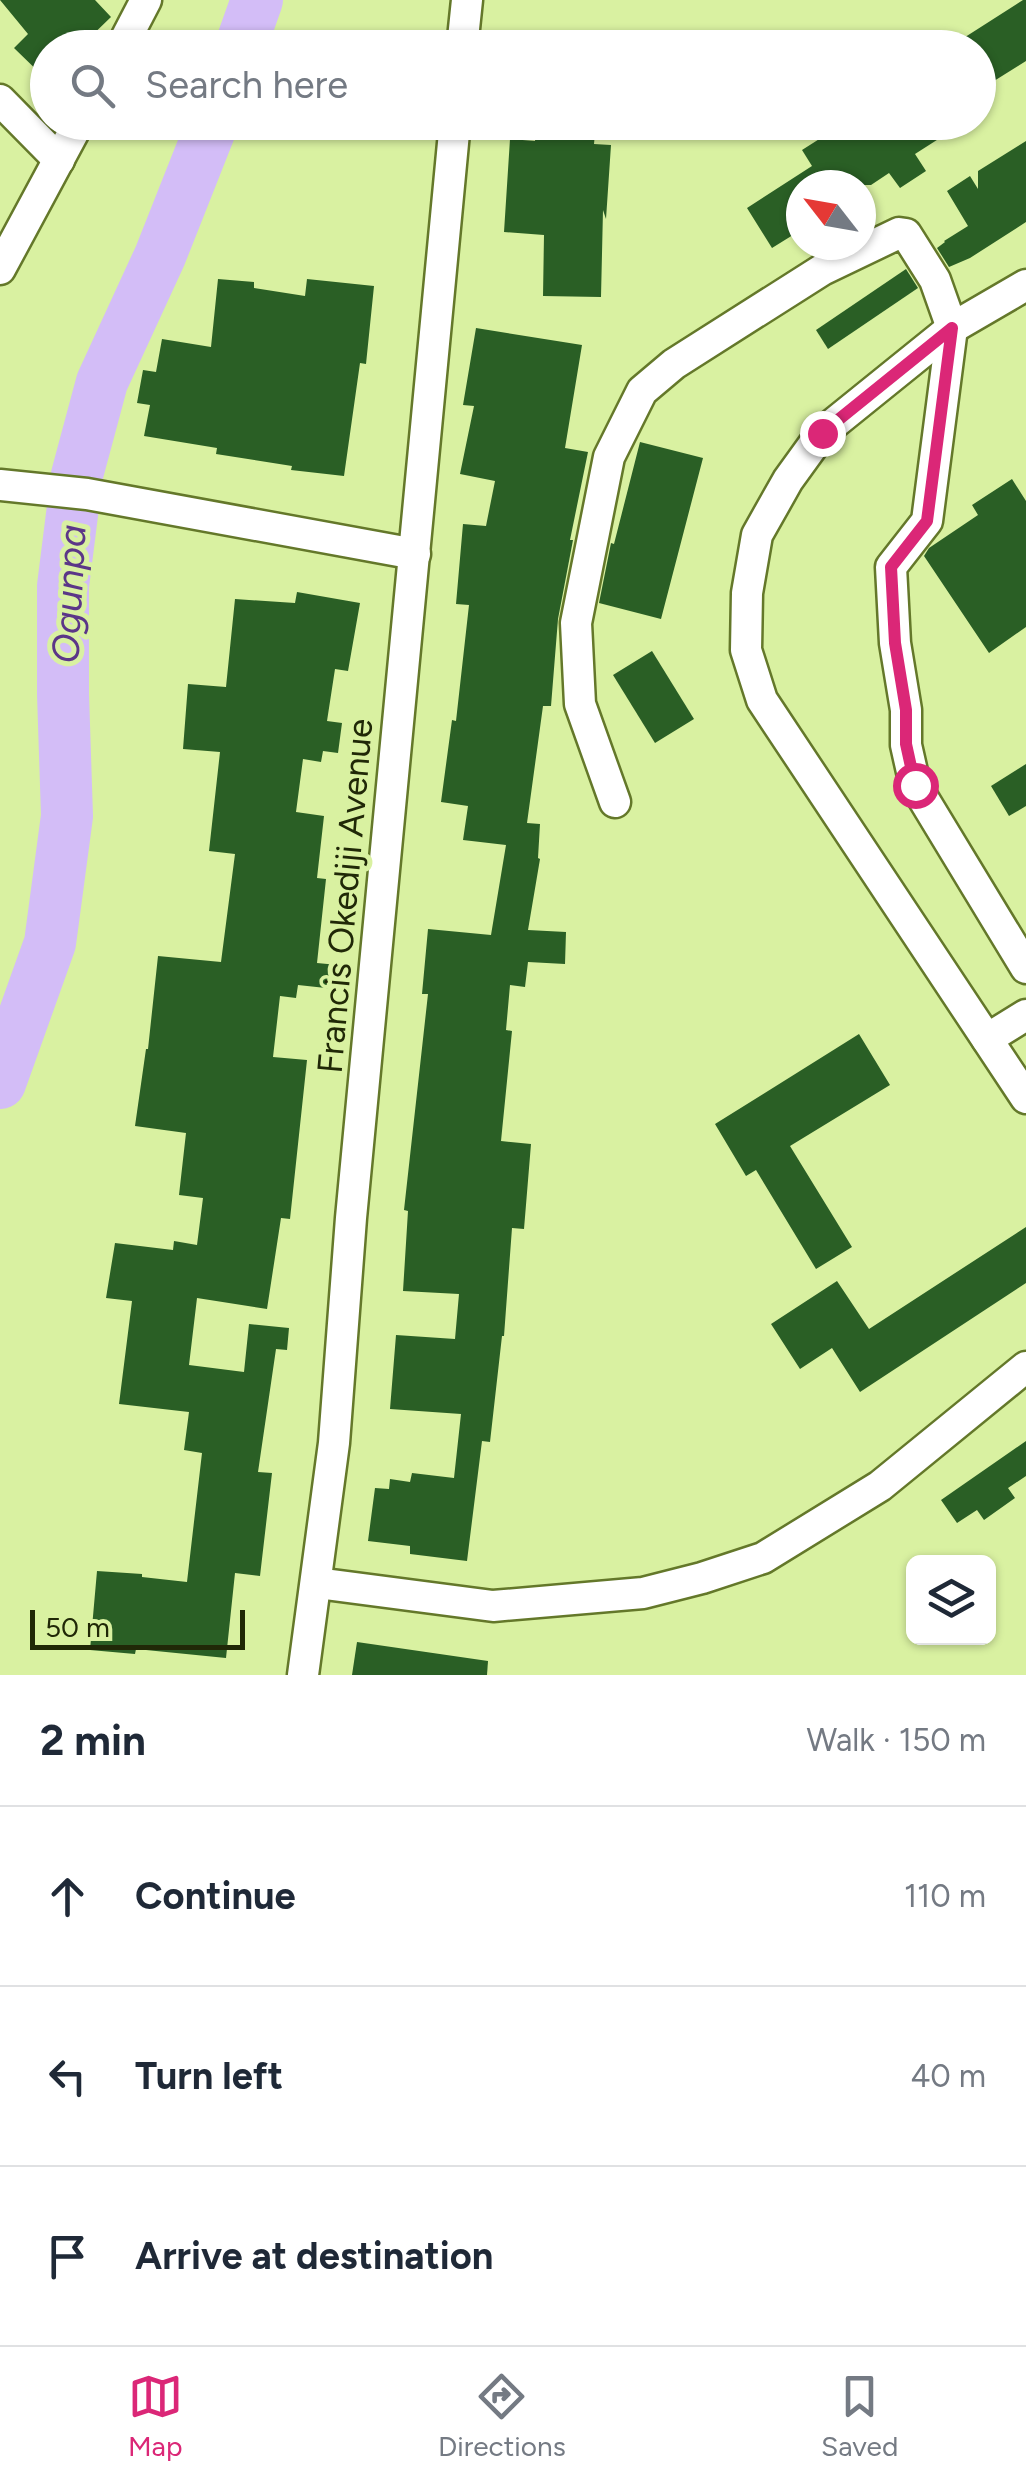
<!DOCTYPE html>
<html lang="en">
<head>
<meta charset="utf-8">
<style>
	:root { --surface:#fff; --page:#f6f6f7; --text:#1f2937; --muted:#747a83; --line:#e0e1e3; --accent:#db2777 }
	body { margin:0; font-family:Figtree,sans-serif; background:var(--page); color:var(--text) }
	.controls { position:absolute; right:30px; bottom:30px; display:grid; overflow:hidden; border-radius:15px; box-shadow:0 2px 8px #0004 }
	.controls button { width:90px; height:90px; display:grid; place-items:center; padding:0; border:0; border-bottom:2px solid var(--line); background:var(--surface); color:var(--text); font:50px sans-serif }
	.compass { position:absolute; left:786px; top:170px; width:90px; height:90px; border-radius:50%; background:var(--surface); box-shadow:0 2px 8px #0004; rotate:301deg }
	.scale { position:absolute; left:30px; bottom:25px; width:215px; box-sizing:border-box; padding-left:10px; border:5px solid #202807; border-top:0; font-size:28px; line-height:35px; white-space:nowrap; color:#202807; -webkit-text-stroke:8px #d9f1a1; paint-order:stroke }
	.stop { position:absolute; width:30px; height:30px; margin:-22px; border:8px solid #db2777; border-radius:50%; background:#fff }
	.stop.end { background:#db2777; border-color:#fff; box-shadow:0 2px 10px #0008 }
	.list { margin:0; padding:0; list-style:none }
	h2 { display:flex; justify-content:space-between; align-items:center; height:130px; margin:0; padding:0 40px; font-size:42px }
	h2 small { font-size:32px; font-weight:400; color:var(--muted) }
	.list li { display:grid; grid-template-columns:65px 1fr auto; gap:30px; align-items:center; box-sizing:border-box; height:180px; padding:0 40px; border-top:2px solid var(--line) }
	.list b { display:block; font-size:38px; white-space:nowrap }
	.list em { font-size:32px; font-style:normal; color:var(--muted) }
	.icon { flex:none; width:55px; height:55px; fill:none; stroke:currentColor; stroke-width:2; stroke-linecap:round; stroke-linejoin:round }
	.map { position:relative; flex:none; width:1026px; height:1675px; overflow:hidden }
	.search { position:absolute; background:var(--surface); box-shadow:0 2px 8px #0004; left:30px; right:30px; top:30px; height:110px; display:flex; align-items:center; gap:25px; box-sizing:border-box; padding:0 35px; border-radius:55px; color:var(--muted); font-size:38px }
	.sheet { height:670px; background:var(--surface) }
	nav { display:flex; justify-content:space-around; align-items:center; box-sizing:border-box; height:140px; border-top:2px solid var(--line); background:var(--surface); font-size:28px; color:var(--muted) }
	nav a { display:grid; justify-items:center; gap:5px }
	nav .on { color:var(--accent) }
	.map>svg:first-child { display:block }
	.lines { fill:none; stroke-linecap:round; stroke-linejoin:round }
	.river { stroke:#d3bdf7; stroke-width:52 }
	.building { fill:#2a5f25 }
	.minor-casing { stroke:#64782a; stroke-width:35 }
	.minor { stroke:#fff; stroke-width:30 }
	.route { stroke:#db2777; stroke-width:12 }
	.labels { text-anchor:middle; stroke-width:10; stroke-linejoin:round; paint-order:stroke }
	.street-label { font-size:35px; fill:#202807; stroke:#d9f1a1 }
	.water-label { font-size:38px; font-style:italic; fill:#5b3688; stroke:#d9f1a1 }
</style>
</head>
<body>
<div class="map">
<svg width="1026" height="1675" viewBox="0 0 1026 1675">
	<rect width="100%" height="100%" fill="#d9f1a1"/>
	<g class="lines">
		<!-- river -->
		<g class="river">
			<polyline points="240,48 257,0"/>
			<polyline points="0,1083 50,943 67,816 63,694 63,586 77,475 102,382 160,256 213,122"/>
		</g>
	</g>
	<!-- building -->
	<g class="building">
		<polygon points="0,0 95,0 111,17 79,48 48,48 48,81 14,48 28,34"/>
		<polygon points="1023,0 1026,0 1026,61 978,91 978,48 948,48"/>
		<polygon points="537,122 596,122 594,144 611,145 606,219 603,210 601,297 543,296 544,235 504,232 510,139 535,141"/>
		<polygon points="846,122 965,122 915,154 926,171 900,188 889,173 871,185 801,185 801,230 772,248 747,208 812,166 802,150"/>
		<polygon points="1026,141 1026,222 970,258 949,267 937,248 945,242 944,241 968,226 947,191 970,176 978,189 978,171"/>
		<polygon points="906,269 918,288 828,349 816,330"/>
		<polygon points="218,279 254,282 254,288 305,296 307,279 374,286 366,364 360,363 344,476 291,470 292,466 216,454 217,448 144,436 150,405 137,403 143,370 156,372 162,339 211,347"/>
		<polygon points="476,328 582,345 565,448 588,452 570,540 573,540 558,619 551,706 543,706 527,823 540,824 538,858 540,859 528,930 566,932 565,964 528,962 525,987 510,985 506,1030 512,1031 501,1141 531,1144 524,1229 512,1228 504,1336 502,1336 490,1442 482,1441 467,1561 410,1554 410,1546 368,1541 375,1488 389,1489 390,1479 410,1482 412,1473 454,1478 461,1414 390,1409 396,1335 455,1339 459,1294 403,1291 408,1211 404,1210 428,994 422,994 428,929 491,935 506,845 463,840 468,806 441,802 452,720 456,721 469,605 456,604 463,524 486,526 495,481 460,474 474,406 463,405"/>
		<polygon points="640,442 703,458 661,619 599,603 611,543 614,544"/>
		<polygon points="1012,479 1026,501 1026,627 989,653 924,556 929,548 978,515 972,505"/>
		<polygon points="297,592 360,603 348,671 335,669 327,721 342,723 338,753 323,751 321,762 303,759 296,812 324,816 317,878 326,879 317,963 338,965 335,989 298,985 296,998 280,996 273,1057 307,1060 290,1219 281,1218 267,1309 197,1298 189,1365 244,1372 249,1324 289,1328 287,1350 276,1349 258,1472 272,1473 260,1576 235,1573 226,1658 136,1649 135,1654 90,1650 97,1571 142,1574 142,1577 187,1582 202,1453 184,1450 189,1412 119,1404 132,1301 106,1298 115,1243 173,1250 174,1241 197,1245 203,1198 179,1195 186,1133 135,1126 146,1049 148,1049 158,956 221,962 235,854 209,851 220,752 183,749 188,684 226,687 235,599 295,603"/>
		<polygon points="652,651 694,719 655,743 613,675"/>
		<polygon points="1026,764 1026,806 1009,816 991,786"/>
		<polygon points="859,1034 890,1085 790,1146 852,1247 816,1269 756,1170 746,1176 715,1124"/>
		<polygon points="1026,1227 1026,1283 860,1392 832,1348 800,1369 771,1324 837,1281 869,1329"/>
		<polygon points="1026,1441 1026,1476 1008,1488 1015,1498 984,1520 977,1510 957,1523 941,1500"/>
		<polygon points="357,1642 488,1661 487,1675 352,1675"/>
	</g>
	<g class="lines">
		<defs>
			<g id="minor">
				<polyline points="121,48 146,0"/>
				<polyline points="462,48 467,0"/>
				<polyline points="0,100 59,160"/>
				<polyline points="0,269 79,122"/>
				<polyline points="1026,285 952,328 822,433 788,480 757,535 747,593 746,650 762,700 1026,1098"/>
				<polyline points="0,485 87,494 415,554"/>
				<polyline points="615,802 580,704 576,623 609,457 642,391 674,364 822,270 899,233 906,234 935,280 952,328 927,521 891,567 895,643 906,710 906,745 915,785 1026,968"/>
				<polyline points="987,1039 1026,1015"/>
				<polyline points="317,1583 493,1606 643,1593 702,1578 763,1558 880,1486 1026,1367"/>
				<polyline points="303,1675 334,1443 351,1218 455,122"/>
			</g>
		</defs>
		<!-- minor casing -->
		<use href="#minor" class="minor-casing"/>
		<!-- minor -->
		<use href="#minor" class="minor"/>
	</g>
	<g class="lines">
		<!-- route -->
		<polyline class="route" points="822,433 952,328 927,521 891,567 895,643 906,710 906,744 915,785"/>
	</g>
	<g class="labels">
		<!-- street labels -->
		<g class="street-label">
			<text transform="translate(345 896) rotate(-85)" y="12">Francis Okediji Avenue</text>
		</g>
		<!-- water labels -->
		<g class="water-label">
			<text transform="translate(69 594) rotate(-87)" y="13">Ogunpa</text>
		</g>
	</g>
</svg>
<div class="controls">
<button><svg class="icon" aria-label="layers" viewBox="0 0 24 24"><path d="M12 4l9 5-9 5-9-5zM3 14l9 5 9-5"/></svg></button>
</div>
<svg class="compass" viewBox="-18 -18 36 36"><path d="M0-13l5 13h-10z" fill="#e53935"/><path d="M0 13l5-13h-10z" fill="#747a83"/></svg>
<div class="scale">50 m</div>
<div class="stop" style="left:915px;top:785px"></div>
<div class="stop end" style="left:822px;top:433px"></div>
<div class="search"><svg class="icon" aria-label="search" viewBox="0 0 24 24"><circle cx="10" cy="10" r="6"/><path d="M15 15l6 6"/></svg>Search here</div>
</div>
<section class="sheet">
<h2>2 min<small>Walk · 150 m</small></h2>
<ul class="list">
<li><svg class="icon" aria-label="ahead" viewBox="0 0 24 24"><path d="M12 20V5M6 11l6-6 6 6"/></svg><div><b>Continue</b></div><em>110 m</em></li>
<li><svg class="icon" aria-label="left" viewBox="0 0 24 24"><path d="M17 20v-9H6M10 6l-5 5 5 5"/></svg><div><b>Turn left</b></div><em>40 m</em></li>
<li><svg class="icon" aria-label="arrive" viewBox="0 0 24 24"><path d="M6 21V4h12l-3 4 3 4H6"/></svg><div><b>Arrive at destination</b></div></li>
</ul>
</section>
<nav>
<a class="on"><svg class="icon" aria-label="map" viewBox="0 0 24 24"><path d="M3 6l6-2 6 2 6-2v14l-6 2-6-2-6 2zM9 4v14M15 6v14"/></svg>Map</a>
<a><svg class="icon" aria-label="directions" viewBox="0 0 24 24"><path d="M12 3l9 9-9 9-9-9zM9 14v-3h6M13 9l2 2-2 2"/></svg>Directions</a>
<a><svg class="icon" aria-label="saved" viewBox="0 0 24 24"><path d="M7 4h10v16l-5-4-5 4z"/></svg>Saved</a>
</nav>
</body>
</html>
